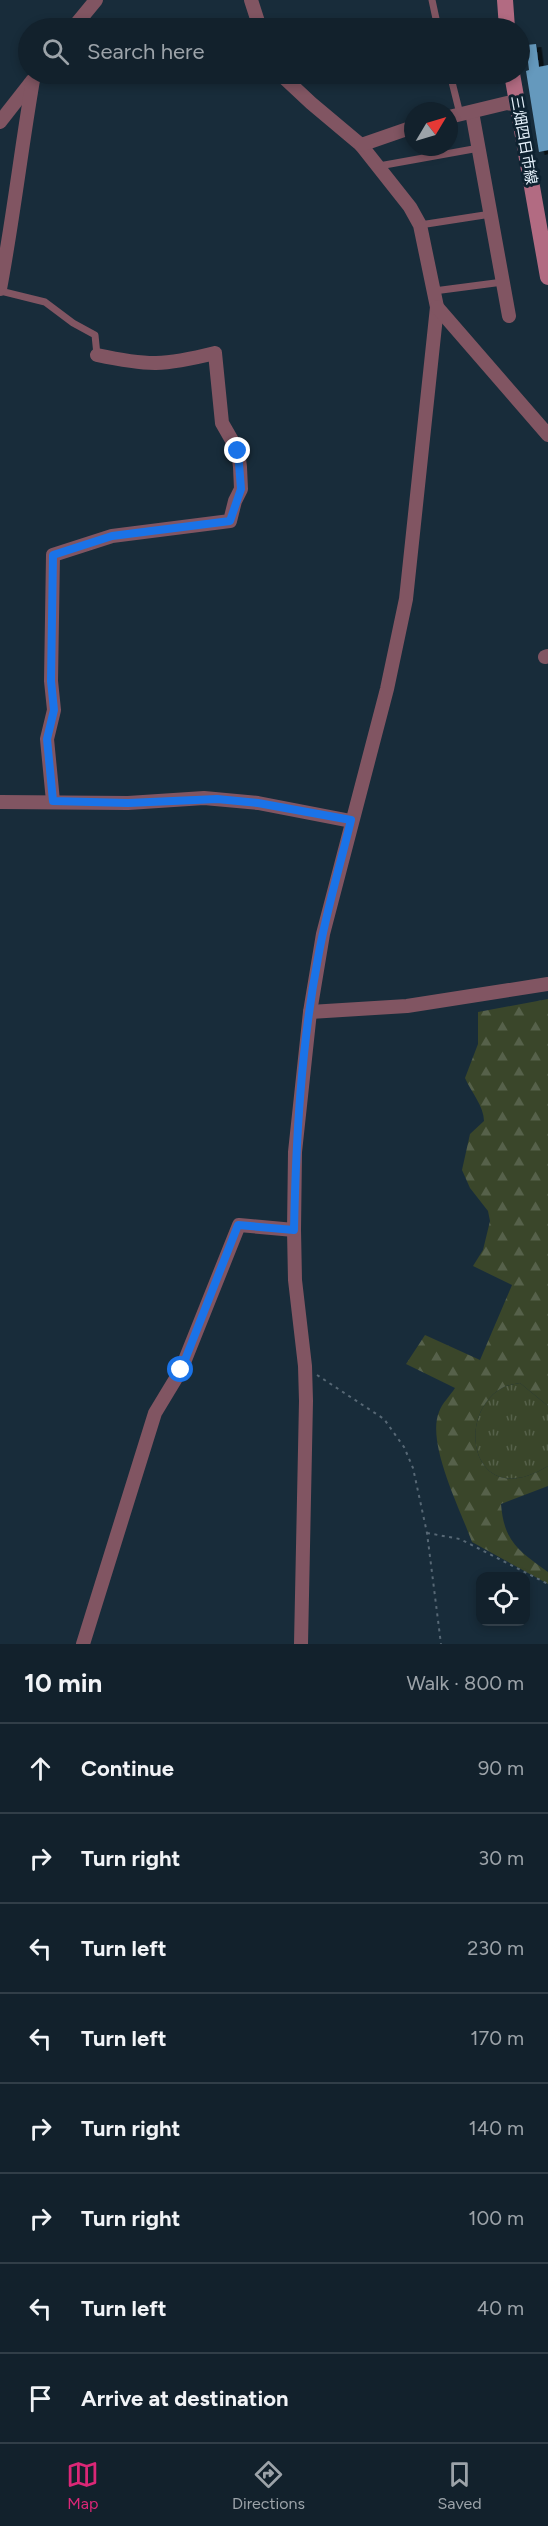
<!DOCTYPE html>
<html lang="en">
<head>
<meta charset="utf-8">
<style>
	:root { --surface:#12212c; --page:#1f2e38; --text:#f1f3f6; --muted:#9ca3a9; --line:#313e48; --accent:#db2777 }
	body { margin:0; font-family:Figtree,"Noto Sans JP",sans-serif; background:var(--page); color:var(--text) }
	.controls { position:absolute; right:18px; bottom:18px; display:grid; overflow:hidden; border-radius:12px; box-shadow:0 3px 9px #0003 }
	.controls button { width:54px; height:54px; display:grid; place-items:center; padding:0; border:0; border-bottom:2px solid var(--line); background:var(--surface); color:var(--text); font:30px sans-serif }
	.compass { position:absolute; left:404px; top:102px; width:54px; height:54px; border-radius:50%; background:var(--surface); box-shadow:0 3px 9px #0003; rotate:52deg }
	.stop { position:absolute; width:18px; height:18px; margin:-14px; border:4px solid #1a73e8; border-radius:50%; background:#fff }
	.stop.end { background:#1a73e8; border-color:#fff; box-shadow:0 2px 6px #0008 }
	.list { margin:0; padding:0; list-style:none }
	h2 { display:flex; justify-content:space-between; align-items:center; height:78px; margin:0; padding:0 24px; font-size:26px }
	h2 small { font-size:20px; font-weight:400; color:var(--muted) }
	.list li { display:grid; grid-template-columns:39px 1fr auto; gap:18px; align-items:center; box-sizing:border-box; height:90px; padding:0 24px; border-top:2px solid var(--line) }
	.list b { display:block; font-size:22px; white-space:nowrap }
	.list em { font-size:20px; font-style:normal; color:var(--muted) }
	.icon { flex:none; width:33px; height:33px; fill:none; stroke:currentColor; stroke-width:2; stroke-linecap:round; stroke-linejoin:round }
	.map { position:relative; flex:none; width:548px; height:1644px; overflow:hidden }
	.search { position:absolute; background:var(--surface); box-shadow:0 3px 9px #0003; left:18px; right:18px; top:18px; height:66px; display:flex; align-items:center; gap:15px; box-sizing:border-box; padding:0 21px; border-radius:33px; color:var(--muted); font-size:22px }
	.sheet { height:798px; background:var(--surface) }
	nav { display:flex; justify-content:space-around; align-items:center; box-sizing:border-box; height:84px; border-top:2px solid var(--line); background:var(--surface); font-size:16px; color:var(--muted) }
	nav a { display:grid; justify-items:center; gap:3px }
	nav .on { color:var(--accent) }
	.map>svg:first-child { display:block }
	.grass { fill:url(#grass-tufts) }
	.forest { fill:url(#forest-firs) }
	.building { fill:#6599bd; filter:url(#shadow) }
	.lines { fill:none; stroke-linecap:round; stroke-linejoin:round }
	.path { stroke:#576875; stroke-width:2; stroke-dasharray:3 4.5; stroke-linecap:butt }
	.service { stroke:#815562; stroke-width:7 }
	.minor { stroke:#815562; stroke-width:14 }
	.secondary { stroke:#b26b82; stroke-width:16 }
	.route { stroke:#1a73e8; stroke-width:8 }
	.labels { text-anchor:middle; stroke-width:6; stroke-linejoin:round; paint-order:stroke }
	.street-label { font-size:15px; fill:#e6f2fc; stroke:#0e2230 }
</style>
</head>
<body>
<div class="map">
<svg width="548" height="1644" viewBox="0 0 548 1644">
	<defs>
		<pattern id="grass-tufts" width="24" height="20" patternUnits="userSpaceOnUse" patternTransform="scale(1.5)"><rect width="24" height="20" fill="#3a462a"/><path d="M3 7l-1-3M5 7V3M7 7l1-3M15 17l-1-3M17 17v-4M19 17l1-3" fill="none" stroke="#56614a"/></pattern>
		<pattern id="forest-firs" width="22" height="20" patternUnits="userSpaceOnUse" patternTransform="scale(1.5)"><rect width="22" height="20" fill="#3a462a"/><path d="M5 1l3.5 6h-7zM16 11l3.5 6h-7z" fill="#56614a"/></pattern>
		<filter id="shadow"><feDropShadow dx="5.5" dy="3" stdDeviation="0" flood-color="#0009"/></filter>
	</defs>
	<rect width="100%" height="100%" fill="#182c3a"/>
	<!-- grass -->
	<path class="grass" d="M 520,1383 L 548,1406 L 548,1466 C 472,1513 454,1415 502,1388 C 507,1385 515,1384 520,1383 Z"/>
	<!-- forest -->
	<path class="forest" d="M 548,999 L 548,1406 L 520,1383 C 515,1384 507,1385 502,1388 C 454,1415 472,1513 548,1466 L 548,1486 L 501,1504 C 504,1542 519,1551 548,1572 L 548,1584 L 472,1542 C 461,1511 426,1443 439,1412 C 442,1403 450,1396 455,1388 L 406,1364 L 425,1335 L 480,1360 L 512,1285 L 473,1266 L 483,1250 L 490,1221 L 488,1211 L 470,1188 L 462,1170 L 470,1134 L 484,1121 C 484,1106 471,1092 465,1078 L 478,1044 L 478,1012 Z"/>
	<!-- building -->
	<polygon class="building" points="536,44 539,67 548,65 548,150 539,152 526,71 529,70 526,45"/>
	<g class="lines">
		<!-- path -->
		<g class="path">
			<polyline points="317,1375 384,1419 404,1447 413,1468 427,1533 441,1644"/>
			<polyline points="427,1533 460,1539 548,1584"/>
		</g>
		<!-- service -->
		<g class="service">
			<polyline points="432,0 438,28"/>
			<polyline points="450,74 460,114"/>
			<polyline points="379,166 479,148"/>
			<polyline points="420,225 491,214"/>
			<polyline points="0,291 45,302 73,323 95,335 97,355"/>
			<polyline points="434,291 503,282"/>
		</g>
		<!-- minor -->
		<g class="minor">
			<polyline points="251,0 260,28"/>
			<polyline points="73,28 96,0"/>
			<polyline points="280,74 311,103 361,145 410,207 420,225 437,307 406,599 387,689 323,934 310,1012 295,1152 294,1230 295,1280 305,1366 306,1401 301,1644"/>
			<polyline points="472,112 509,316"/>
			<polyline points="449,117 507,103 518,105"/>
			<polyline points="0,122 32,81"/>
			<polyline points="361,145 413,127"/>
			<path d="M 0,289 C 13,220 21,150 33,80"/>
			<polyline points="437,307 548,435"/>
			<polyline points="545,657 548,656"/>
			<path d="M 53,801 L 47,739 L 54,710 L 51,681 L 53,555 L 112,536 L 230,521 L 235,501 L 241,489 L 240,467 L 238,451 L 222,423 L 215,353 C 163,366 149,366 97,355"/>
			<polyline points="0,802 128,803 204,798 258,803 351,821"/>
			<polyline points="310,1012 407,1006 548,984"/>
			<polyline points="83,1644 155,1413 181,1370 239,1225 294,1230"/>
		</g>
		<!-- secondary -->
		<g class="secondary">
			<polyline points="505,0 507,28"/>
			<polyline points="512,74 548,277"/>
		</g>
	</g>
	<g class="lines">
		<!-- route -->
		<path class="route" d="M 181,1370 L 238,1225 L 294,1230 C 296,1139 301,1047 318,958 C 326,912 340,866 351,820 L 258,803 L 217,799 L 128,803 L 53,801 L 47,739 L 54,710 L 51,681 L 53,555 L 112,536 L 230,521 L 241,489 L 238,451"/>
	</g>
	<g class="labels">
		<!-- street labels -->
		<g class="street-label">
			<text transform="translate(524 140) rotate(80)" y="5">三畑四日市線</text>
		</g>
	</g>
</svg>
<div class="controls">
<button><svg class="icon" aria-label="locate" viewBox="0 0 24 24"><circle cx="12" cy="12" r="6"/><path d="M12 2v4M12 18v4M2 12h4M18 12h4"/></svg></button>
</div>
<svg class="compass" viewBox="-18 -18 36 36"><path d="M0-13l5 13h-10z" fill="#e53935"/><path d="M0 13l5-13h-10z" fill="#9ca3a9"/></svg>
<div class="stop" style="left:181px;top:1370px"></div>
<div class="stop end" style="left:238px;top:451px"></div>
<div class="search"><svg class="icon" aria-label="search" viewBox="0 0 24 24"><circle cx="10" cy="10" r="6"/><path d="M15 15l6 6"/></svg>Search here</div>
</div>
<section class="sheet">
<h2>10 min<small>Walk · 800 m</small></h2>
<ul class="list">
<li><svg class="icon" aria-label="ahead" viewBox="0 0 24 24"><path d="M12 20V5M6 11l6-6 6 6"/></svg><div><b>Continue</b></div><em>90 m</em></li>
<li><svg class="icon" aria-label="right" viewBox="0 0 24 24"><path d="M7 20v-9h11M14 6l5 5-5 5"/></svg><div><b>Turn right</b></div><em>30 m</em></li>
<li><svg class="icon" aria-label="left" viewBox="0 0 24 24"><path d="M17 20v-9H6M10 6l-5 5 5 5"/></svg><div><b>Turn left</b></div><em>230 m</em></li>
<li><svg class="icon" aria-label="left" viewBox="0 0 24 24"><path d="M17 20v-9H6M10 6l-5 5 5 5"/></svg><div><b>Turn left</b></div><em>170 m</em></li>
<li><svg class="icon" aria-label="right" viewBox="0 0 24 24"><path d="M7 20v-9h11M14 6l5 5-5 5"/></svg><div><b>Turn right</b></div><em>140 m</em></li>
<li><svg class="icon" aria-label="right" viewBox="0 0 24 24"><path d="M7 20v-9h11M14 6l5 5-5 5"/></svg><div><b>Turn right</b></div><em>100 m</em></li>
<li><svg class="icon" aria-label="left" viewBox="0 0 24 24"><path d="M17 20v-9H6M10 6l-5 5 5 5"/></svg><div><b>Turn left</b></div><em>40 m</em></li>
<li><svg class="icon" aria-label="arrive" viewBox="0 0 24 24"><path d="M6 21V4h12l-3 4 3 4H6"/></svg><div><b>Arrive at destination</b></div></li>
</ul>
</section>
<nav>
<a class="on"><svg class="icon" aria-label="map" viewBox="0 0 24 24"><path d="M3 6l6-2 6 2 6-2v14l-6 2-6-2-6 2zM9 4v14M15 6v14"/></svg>Map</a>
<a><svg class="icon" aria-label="directions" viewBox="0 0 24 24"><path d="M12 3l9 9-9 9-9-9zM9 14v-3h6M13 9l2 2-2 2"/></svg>Directions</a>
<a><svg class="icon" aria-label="saved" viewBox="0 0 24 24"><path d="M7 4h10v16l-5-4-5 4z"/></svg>Saved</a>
</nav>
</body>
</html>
